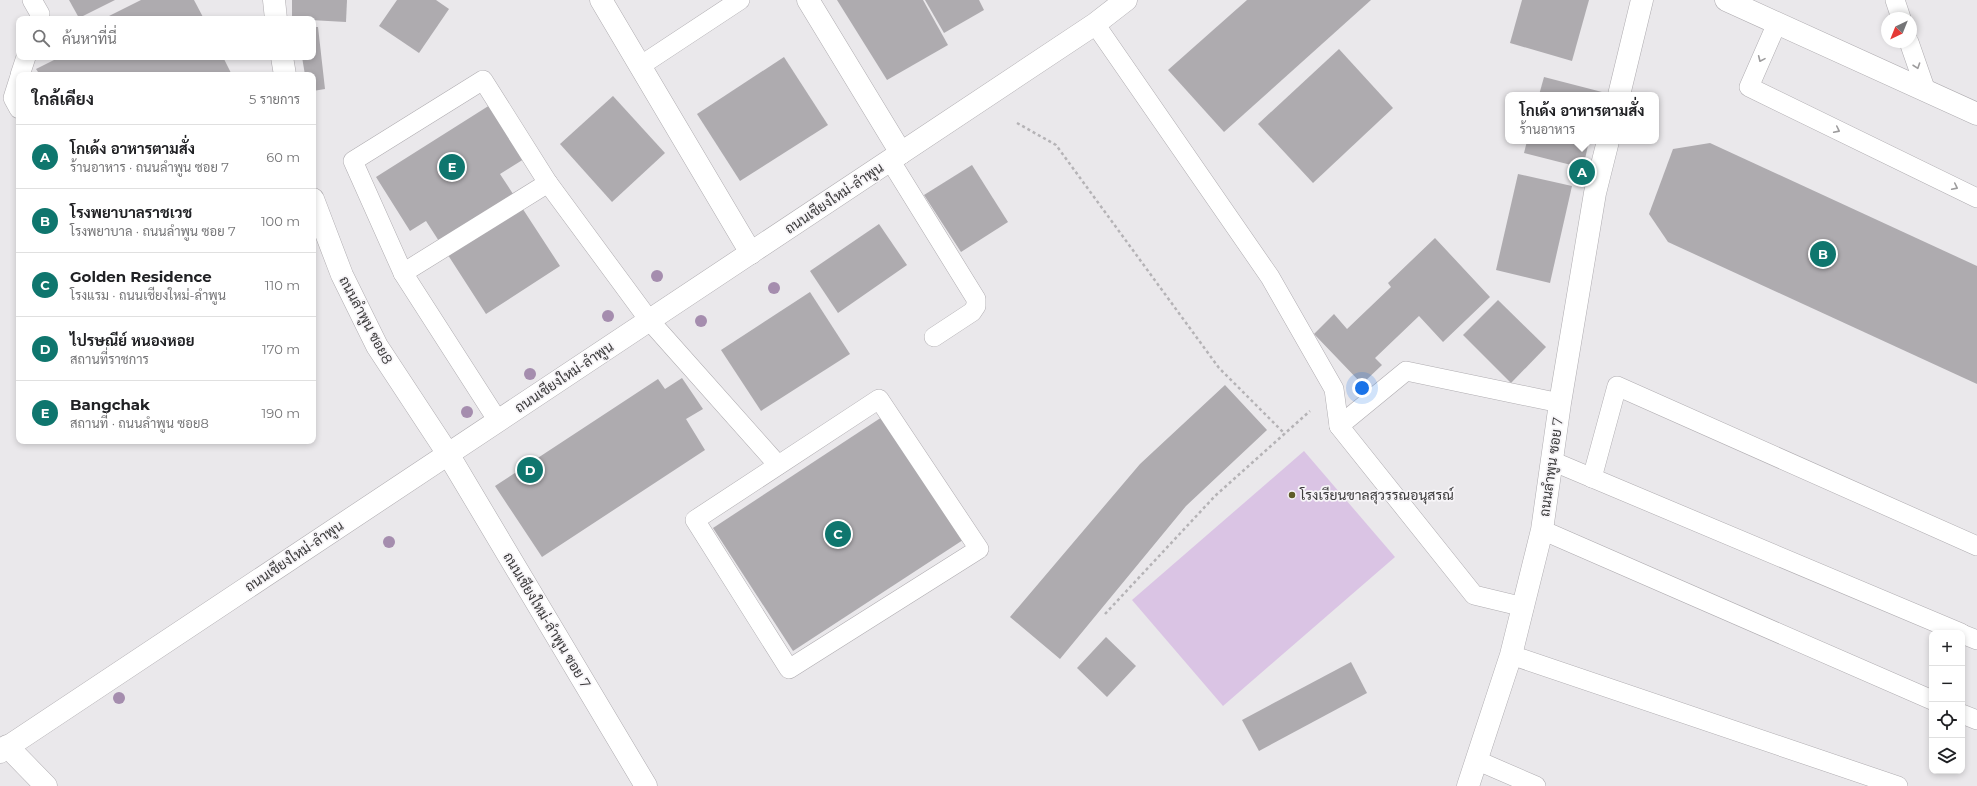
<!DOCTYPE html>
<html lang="th">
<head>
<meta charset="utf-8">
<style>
	:root { --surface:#fff; --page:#f2f2f2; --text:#202124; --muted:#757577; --line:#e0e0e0; --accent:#0f766e }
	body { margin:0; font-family:Montserrat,Sarabun,sans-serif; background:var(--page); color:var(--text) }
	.controls { position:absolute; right:12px; bottom:12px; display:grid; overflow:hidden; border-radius:8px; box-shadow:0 2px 6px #0003 }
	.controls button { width:36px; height:36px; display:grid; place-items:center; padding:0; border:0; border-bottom:1px solid var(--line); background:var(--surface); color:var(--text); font:20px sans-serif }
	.compass { position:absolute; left:1881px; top:12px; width:36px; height:36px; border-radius:50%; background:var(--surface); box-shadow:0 2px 6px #0003; rotate:223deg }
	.you { position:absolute; left:1362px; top:388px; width:14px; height:14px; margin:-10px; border:3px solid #fff; border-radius:50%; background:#1a73e8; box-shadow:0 0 0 6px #1a73e833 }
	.badge { display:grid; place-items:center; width:26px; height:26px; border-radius:50%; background:var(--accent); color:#fff; font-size:13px; font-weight:700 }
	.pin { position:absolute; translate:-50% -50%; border:2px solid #fff; box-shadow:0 1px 4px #0006 }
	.popup { position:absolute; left:1505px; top:92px; width:154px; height:52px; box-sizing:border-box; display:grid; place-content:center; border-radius:8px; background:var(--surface); filter:drop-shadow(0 1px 3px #0005); font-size:13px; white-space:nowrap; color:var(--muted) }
	.popup b { font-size:15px; color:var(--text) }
	.popup::after { content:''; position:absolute; left:50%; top:100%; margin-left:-8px; border:8px solid transparent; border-top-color:var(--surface) }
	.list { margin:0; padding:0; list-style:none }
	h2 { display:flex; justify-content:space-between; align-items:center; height:52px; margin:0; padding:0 16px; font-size:17px }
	h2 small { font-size:13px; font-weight:400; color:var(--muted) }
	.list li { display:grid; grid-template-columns:26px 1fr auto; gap:12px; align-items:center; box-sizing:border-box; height:64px; padding:0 16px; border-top:1px solid var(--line) }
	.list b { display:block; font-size:15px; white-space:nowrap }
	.list p { margin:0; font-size:13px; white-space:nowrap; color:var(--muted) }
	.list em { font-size:13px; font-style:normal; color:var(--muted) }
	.icon { flex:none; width:22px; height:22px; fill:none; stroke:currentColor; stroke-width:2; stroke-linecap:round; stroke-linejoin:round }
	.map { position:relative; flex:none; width:1977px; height:786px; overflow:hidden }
	.search { position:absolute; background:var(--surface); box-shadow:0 2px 6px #0003; left:16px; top:16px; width:300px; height:44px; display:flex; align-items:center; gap:10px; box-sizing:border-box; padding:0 14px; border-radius:8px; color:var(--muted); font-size:15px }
	.panel { position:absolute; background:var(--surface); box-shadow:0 2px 6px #0003; left:16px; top:72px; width:300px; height:372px; border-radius:8px }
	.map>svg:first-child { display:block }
	.green { fill:#dac4e4 }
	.building { fill:#aeabaf }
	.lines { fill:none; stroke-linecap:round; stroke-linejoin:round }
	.lane-casing { stroke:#afacb0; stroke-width:20 }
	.street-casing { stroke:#afacb0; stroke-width:23 }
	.secondary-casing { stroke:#afacb0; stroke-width:23 }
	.path { stroke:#b5b3b6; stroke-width:2.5; stroke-dasharray:3 3; stroke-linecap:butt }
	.lane { stroke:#fff; stroke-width:19 }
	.street { stroke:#fff; stroke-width:22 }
	.secondary { stroke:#fff; stroke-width:22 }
	.tree { fill:#a58dae }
	.oneway { stroke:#9d9c9d }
	.poi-dot { fill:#5f5b28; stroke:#f7f5f8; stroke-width:1.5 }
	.labels { text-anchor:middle; stroke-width:3.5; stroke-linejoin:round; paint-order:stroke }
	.street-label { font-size:14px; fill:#3b3a3b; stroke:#f7f5f8 }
	.poi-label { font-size:14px; fill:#3b3a3b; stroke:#f7f5f8; text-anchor:start }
</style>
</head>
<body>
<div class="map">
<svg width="1977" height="786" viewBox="0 0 1977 786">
	<rect width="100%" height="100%" fill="#eae8eb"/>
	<!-- green -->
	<polygon class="green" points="1304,451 1395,557 1223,706 1132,600"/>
	<!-- building -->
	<g class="building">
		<polygon points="69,0 115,0 79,18"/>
		<polygon points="141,0 194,0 204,19 103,19"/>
		<polygon points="292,0 347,0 346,22 292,19"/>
		<polygon points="397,0 436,0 449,9 419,53 379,26"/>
		<polygon points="837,0 923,0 948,45 887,80"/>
		<polygon points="925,0 979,0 984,10 944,33"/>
		<polygon points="1247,0 1371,0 1224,132 1168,70"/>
		<polygon points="1522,0 1589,0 1572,61 1510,43"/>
		<polygon points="313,27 318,27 325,89 313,91 313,75 305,75 302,57 313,57"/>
		<polygon points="1339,49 1393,108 1313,183 1258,124"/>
		<polygon points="60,57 223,57 232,75 40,75 36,69"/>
		<polygon points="784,57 828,125 740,181 697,114"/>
		<polygon points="1544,77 1602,92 1601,95 1539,95"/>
		<polygon points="613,96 665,153 612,202 560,144"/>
		<polygon points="490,105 524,159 500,174 560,266 486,314 426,221 410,231 376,177"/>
		<polygon points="1527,141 1589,141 1583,168 1524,153"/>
		<polygon points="1710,143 1977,266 1977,384 1668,242 1649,214 1673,149"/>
		<polygon points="972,165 1008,222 961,252 924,195"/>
		<polygon points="1518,174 1572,186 1550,283 1496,270"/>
		<polygon points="879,224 907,265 838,313 810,271"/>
		<polygon points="1435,238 1490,297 1443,342 1419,316 1375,358 1382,365 1362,384 1314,334 1334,314 1347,329 1391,287 1388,283"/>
		<polygon points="810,292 850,354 761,411 721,350"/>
		<polygon points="1498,300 1546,347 1511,383 1463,335"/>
		<polygon points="682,378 703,409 686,419 705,450 542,557 495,486 658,379 665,389"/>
		<polygon points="1225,385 1267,430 1186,506 1060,659 1010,617 1140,464"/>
		<polygon points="882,417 963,540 793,651 713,528"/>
		<polygon points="1106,637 1136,666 1107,697 1077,668"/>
		<polygon points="1351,662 1367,693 1259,751 1242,720"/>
	</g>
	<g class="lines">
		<defs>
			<g id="lane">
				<polyline points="32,0 40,14 39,19"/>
				<polyline points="1895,0 1901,18"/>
				<polyline points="1777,23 1749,87 1977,198"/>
				<polyline points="1095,24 1270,277 1334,389 1339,426 1474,595 1524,607"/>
				<polyline points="1909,42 1926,91"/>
				<polyline points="640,66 740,0"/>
				<polyline points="20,75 26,57"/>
				<polyline points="19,79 13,98 19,109"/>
				<polyline points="890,160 976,299 976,306 972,312 934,337"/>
				<polyline points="403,273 548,183"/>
				<polygon points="879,399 979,549 789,669 695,520"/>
				<polyline points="498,421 403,273 353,161 483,80 548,183 649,320 778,465"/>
				<polyline points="1339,426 1406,371 1560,403"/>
				<polyline points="1552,461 1961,633"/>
				<polyline points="1592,478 1617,386 1977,546"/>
				<polyline points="1542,530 1932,700"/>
				<polyline points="1962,634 1977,640"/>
				<polyline points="1511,655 1898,786"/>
				<polyline points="1962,714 1977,720"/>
				<polyline points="1476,760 1536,786"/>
			</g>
			<g id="street">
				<polyline points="274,0 276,19"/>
				<polyline points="601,0 751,253"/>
				<polyline points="808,0 901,153"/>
				<polyline points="282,57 285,75"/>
				<polyline points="1619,95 1642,0"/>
				<polyline points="313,199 342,275 377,346 448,454 646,786"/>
				<polyline points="7,746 46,786"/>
				<polyline points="1468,786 1511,655 1542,530 1560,403 1595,193 1608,141"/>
			</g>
			<g id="secondary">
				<polyline points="1726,0 1977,114"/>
				<polyline points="0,752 1095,24 1126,0"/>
			</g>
		</defs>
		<!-- lane casing -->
		<use href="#lane" class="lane-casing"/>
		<!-- street casing -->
		<use href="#street" class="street-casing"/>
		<!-- secondary casing -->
		<use href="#secondary" class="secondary-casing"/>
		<!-- path -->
		<g class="path">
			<polyline points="1017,123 1056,145 1219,368 1285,434"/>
			<polyline points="1105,614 1215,496 1310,411"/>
		</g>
		<!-- lane -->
		<use href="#lane" class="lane"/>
		<!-- street -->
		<use href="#street" class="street"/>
		<!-- secondary -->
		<use href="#secondary" class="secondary"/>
	</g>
	<!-- trees -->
	<g class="tree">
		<circle cx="657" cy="276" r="6"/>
		<circle cx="774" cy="288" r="6"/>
		<circle cx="608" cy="316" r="6"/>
		<circle cx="701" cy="321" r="6"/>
		<circle cx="530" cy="374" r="6"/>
		<circle cx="467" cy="412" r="6"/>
		<circle cx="389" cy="542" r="6"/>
		<circle cx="119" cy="698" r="6"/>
	</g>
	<!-- one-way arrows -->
	<defs><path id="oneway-chevron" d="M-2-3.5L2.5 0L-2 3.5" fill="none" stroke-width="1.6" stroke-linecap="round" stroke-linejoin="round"/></defs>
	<g class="oneway">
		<use href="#oneway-chevron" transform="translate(1761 59) rotate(114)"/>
		<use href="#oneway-chevron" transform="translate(1917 66) rotate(71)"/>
		<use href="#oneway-chevron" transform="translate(1837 130) rotate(26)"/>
		<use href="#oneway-chevron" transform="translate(1955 187) rotate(26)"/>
	</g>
	<!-- markers -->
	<circle class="poi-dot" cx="1292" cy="495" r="4"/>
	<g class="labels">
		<!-- street labels -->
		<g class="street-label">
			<text transform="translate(834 198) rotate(-34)" y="5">ถนนเชียงใหม่-ลำพูน</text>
			<text transform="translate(366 320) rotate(62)" y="5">ถนนลำพูน ซอย8</text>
			<text transform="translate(564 377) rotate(-34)" y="5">ถนนเชียงใหม่-ลำพูน</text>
			<text transform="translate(1551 467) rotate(-82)" y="5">ถนนลำพูน ซอย 7</text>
			<text transform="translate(294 556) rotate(-34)" y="5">ถนนเชียงใหม่-ลำพูน</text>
			<text transform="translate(547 620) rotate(59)" y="5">ถนนเชียงใหม่-ลำพูน ซอย 7</text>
		</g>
		<!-- poi labels -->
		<g class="poi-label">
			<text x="1300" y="500">โรงเรียนขาลสุวรรณอนุสรณ์</text>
		</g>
	</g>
</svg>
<div class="controls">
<button>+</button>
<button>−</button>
<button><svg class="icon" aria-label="locate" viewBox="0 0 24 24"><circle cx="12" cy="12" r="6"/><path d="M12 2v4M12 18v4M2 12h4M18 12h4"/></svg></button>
<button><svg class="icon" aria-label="layers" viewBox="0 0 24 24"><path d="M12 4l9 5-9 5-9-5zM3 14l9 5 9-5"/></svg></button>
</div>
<svg class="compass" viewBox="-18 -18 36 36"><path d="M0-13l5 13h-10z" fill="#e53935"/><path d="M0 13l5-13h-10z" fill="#757577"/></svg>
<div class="you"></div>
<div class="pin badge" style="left:1582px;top:172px">A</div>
<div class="popup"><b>โกเด้ง อาหารตามสั่ง</b>ร้านอาหาร</div>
<div class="pin badge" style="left:1823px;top:254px">B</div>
<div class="pin badge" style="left:838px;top:534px">C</div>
<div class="pin badge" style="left:530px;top:470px">D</div>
<div class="pin badge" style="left:452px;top:167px">E</div>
<div class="search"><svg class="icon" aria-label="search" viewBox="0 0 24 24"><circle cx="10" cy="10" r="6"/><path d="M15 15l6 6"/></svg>ค้นหาที่นี่</div>
<section class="panel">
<h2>ใกล้เคียง<small>5 รายการ</small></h2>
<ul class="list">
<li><span class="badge">A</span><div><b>โกเด้ง อาหารตามสั่ง</b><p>ร้านอาหาร · ถนนลำพูน ซอย 7</p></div><em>60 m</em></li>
<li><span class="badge">B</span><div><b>โรงพยาบาลราชเวช</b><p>โรงพยาบาล · ถนนลำพูน ซอย 7</p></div><em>100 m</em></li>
<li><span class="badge">C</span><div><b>Golden Residence</b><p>โรงแรม · ถนนเชียงใหม่-ลำพูน</p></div><em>110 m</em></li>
<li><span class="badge">D</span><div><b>ไปรษณีย์ หนองหอย</b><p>สถานที่ราชการ</p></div><em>170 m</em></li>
<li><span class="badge">E</span><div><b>Bangchak</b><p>สถานที่ · ถนนลำพูน ซอย8</p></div><em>190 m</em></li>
</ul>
</section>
</div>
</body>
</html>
